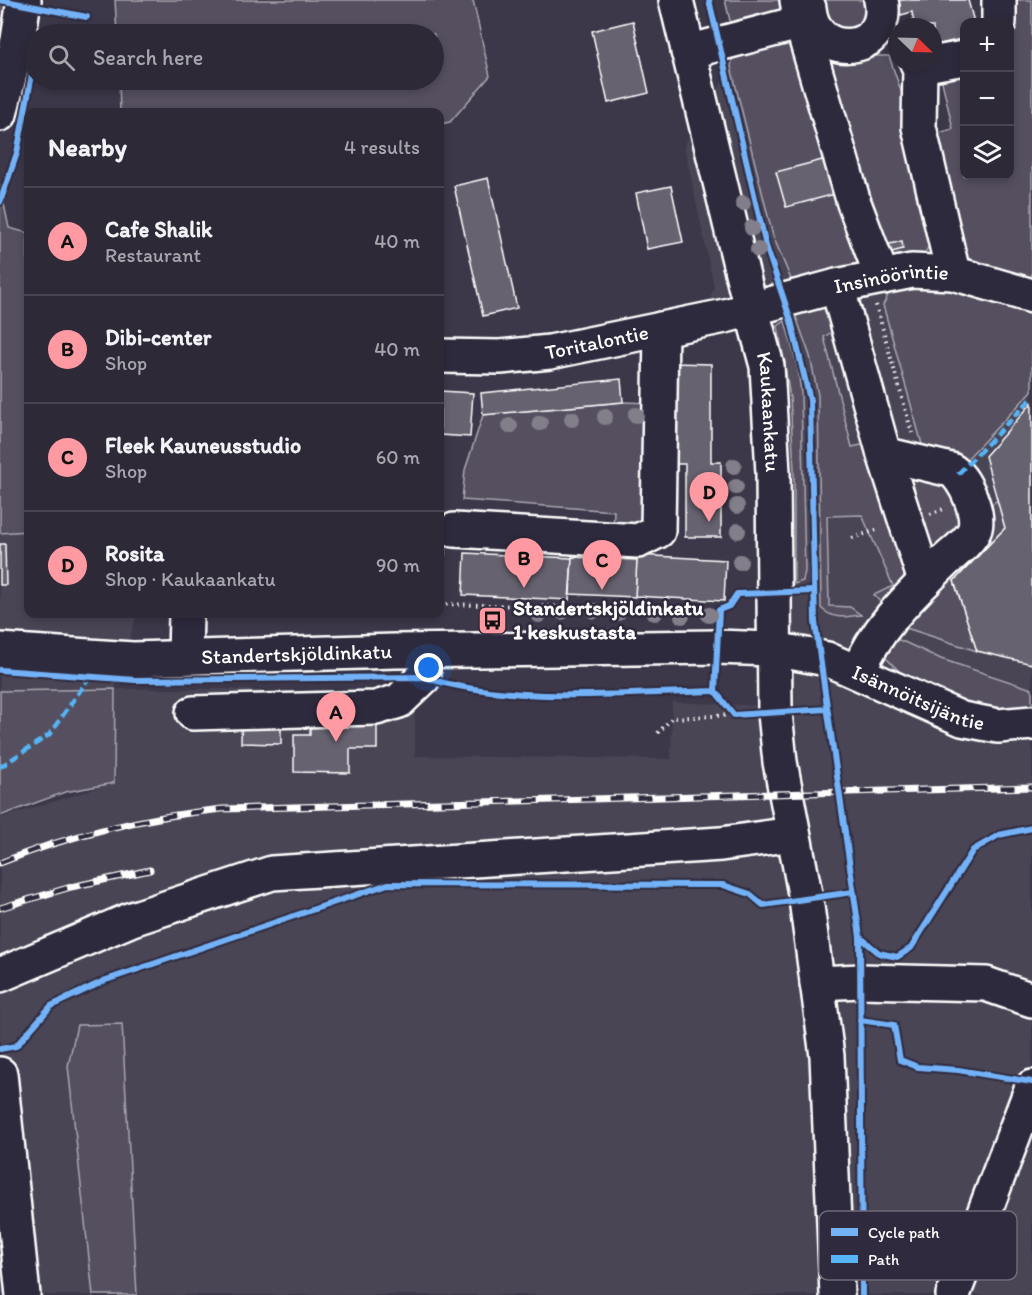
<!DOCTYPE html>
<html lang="en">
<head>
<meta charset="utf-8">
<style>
	:root { --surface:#2d2937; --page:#35313f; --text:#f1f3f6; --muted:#a7a6ad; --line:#484552; --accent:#ff9aa2 }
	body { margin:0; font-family:Itim,sans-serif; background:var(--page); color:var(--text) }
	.controls { position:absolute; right:18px; top:18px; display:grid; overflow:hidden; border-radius:12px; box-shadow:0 3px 9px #0003 }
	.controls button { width:54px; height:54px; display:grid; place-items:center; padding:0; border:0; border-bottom:2px solid var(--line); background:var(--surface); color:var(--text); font:30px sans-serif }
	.compass { position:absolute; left:888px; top:18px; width:54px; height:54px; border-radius:50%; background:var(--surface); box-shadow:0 3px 9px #0003; rotate:113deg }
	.you { position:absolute; left:429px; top:668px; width:21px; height:21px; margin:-15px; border:4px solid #fff; border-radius:50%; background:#1a73e8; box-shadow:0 0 0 9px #1a73e833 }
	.badge { display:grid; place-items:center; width:39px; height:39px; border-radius:50%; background:var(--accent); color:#111; font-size:20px; font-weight:700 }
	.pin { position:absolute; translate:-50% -50px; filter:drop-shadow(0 2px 3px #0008) }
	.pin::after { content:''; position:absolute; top:32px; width:21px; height:18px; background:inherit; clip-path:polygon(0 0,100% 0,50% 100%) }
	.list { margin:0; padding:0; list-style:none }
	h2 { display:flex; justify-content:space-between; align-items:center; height:78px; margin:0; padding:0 24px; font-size:26px }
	h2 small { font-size:20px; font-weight:400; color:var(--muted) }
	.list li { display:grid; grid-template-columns:39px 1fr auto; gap:18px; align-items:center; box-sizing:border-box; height:108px; padding:0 24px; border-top:2px solid var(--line) }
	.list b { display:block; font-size:22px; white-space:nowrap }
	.list p { margin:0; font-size:20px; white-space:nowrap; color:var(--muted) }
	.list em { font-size:20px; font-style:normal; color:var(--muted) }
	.icon { flex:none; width:33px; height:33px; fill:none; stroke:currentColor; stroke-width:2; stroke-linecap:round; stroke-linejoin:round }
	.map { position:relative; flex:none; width:1032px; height:1295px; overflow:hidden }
	.search { position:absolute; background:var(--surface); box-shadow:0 3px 9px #0003; left:24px; top:24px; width:420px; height:66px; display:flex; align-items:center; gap:15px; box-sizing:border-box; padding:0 21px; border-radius:33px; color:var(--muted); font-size:22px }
	.panel { position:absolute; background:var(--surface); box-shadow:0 3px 9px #0003; left:24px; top:108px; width:420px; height:510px; border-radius:12px }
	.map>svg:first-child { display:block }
	.built { fill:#494455 }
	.green { fill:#555060; stroke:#aaa8b0; stroke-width:1.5 }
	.building { fill:#666270; stroke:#fff; stroke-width:1.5 }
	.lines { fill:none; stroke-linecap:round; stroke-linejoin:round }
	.minor-casing { stroke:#fff; stroke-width:38 }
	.major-casing { stroke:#fff; stroke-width:38 }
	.path { stroke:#fff; stroke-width:4; stroke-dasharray:1.5 4.5; stroke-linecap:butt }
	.minor { stroke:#2f2a3d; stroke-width:33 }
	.major { stroke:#2f2a3d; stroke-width:33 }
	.rail-casing { stroke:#fff; stroke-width:7 }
	.rail { stroke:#2f2a3d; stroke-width:4.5; stroke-dasharray:14; stroke-linecap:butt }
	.quiet { stroke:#56b5f8; stroke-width:4.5; stroke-dasharray:9 4.5; stroke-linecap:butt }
	.cycleway-casing { stroke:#2f2a3d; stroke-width:10 }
	.cycleway { stroke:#73b2f8; stroke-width:6 }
	.tree { fill:#827e8a }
	.labels { text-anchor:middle; stroke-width:5; stroke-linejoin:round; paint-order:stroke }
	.street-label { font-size:21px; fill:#fff; stroke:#2f2a3d }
	.poi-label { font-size:21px; font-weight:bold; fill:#fff; stroke:#2f2a3d; text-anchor:start }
	.key { fill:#2f2a3d; stroke:#6d6a77; stroke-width:1.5 }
	.key-label { font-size:16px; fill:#fff }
</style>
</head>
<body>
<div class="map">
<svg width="1032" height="1295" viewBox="0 0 1032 1295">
	<rect width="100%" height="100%" fill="#3c3749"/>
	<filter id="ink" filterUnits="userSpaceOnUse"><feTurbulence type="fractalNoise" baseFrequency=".0167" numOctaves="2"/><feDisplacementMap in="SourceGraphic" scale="12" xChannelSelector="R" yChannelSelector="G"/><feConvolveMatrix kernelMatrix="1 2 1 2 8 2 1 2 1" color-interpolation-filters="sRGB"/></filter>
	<g filter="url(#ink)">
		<!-- built -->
		<polygon class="built" points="731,67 773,236 935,236 1032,288 1032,1295 0,1295 0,818 114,783 115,689 0,691 0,533 28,531 28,614 137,614 115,689 228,689 415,699 415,756 671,759 672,702 769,706 754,366 743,325 710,298 714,287 684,145"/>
		<!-- green -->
		<g class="green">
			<polygon points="0,0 9,0 0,48"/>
			<polygon points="115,0 473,0 490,76 450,122 440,124 440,112 120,112 119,80 434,80 434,34 117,34"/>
			<polygon points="725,0 791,0 792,6 731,25"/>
			<polygon points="822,0 866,0 868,12 858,30 827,28"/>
			<polygon points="1011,0 1032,0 1032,288 966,261 928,136 953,129 940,73 964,62 964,176 1010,176"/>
			<polygon points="797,40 870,265 795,289 773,236 731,67 733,55"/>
			<polygon points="817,46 868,56 889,56 901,91 935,236 923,256 891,267"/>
			<polygon points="0,185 9,228 28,233 28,531 0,533"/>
			<polygon points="946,284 1032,306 1032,391 962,464 925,455 883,305 893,286"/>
			<path d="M 833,305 L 839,327 L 824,337 L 852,447 L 866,444 L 906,576 L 906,584 L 882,604 L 874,595 L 893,586 L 862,515 L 827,516 L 829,606 L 850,607 L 861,615 C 845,617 833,620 821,608 L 818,395 L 810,356 L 795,314 Z"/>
			<polygon points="785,321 798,369 801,394 805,571 803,581 794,584 794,469 790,397 778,326"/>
			<polygon points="623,402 653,403 650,512 631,529 613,531 614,511 462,500 465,470 483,415"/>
			<polygon points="905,469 949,476 968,520 933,562"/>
			<polygon points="998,500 1005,528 954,581 977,651 897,625 988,506"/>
			<polygon points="885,636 902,641 941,659 1032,689 1032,709 1008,715 948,703 900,672 883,655"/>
			<polygon points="115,689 114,783 65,792 0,816 0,691"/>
			<polygon points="122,1024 137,1295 93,1295 68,1066 77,1025"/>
		</g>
		<!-- building -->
		<g class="building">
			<polygon points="897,0 968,0 974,22 964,22 964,38 933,46 933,27 915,27 912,12 901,15"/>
			<polygon points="633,21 649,93 608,103 592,31"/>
			<polygon points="830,158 839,193 786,207 776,172"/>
			<polygon points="488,178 517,308 483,316 454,186"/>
			<polygon points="671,186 683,242 647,249 636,193"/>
			<polygon points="902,241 903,249 888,253 886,245"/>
			<polygon points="673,363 711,364 711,462 721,462 721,537 685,537 685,464 673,464"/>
			<polygon points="621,379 623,402 483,415 481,393"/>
			<polygon points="440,391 473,393 470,437 440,435"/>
			<polygon points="1032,403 1032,664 977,651 954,581 1005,528 985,456"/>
			<rect x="440" y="516" width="5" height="39"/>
			<polygon points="0,544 5,544 6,585 0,585"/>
			<polygon points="465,553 572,558 569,600 463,595"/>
			<polygon points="637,555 726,560 724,601 635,596"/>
			<polygon points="572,557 637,560 635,597 570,594"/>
			<polygon points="242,696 281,697 281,744 241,743"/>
			<polygon points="310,721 377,722 377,749 350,749 350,773 294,772 294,735 310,735"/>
		</g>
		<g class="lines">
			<defs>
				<g id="minor">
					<path id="s1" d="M 676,0 L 745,285 L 767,366 L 773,473 L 775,713 L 780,762 L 806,899 L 827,1056 L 837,1295"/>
					<polyline points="797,0 801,22 854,203 882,277"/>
					<polyline points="999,0 999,22"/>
					<path d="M 809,8 C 814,64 892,54 881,0"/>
					<polyline points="688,52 810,20"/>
					<polyline points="917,63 920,66 964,58"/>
					<polyline points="920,66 919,127 953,273"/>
					<path d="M 837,286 L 884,454 L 951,470 C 965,478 981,515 974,531 C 969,542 951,555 942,564 C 909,597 876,628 858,672"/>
					<path id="s2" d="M 440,356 L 500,357 L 550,352 L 725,316 L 837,286 L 912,271 L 953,273 L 1032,296"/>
					<polyline points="884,454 925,581"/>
					<polyline points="454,530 638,541 658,531 661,329"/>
					<path id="s3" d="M 0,650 L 133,659 L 395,651 L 717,647 L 774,649 L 827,659 L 962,719 L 998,726 L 1032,723"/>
					<polyline points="185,657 186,614"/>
					<polyline points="193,713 376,708 399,701 424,677"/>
					<polyline points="0,975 132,919 272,873 721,844 793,834"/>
					<polyline points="817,983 861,981 986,984 1032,1000"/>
					<polyline points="0,1074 23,1295"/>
					<polyline points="953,1295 1032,1087"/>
				</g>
				<polyline id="major" points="0,114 18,40 24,0"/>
			</defs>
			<!-- minor casing -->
			<use href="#minor" class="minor-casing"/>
			<!-- major casing -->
			<use href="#major" class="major-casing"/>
			<!-- path -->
			<g class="path">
				<polyline points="876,305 912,433"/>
				<polyline points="930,514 946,508"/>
				<polyline points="852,538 880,529"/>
				<polyline points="440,604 719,610"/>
				<polyline points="658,733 672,718 734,715"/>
			</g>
			<!-- minor -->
			<use href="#minor" class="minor"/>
			<!-- major -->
			<use href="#major" class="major"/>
			<defs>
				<g id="rail">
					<path d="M 0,863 C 72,834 145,817 222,809 L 1032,787"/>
					<polyline points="0,908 71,887 150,870"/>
				</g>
			</defs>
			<!-- rail casing -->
			<use href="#rail" class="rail-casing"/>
			<!-- rail -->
			<use href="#rail" class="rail"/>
			<!-- quiet -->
			<g class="quiet">
				<polyline points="958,474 1032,398"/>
				<polyline points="0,767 49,735 89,678"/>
			</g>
			<defs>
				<g id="cycleway">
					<polyline points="0,0 87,17"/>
					<polyline points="709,0 766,246 791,321 810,400 815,622 860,937 862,1295"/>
					<polyline points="0,202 17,153 34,64"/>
					<path d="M 0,670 L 135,680 L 424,677 C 506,705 627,693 715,691 L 719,610 L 729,606 L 737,594 L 813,591"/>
					<polyline points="715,691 734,715 827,709"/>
					<polyline points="860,937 879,953 897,957 911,948 973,850 999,835 1032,828"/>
					<polyline points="860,1020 894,1025 900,1060 918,1067 958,1070 1032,1082"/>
					<polyline points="0,1049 16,1046 51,1006 106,980 388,884 723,885 750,894 763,905 853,892"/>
				</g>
			</defs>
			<!-- cycleway casing -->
			<use href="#cycleway" class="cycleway-casing"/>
			<!-- cycleway -->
			<use href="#cycleway" class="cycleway"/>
		</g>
		<!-- trees -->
		<g class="tree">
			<circle cx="743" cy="203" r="8"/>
			<circle cx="752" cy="228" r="8"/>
			<circle cx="758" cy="250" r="8"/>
			<circle cx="636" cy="415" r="8"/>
			<circle cx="605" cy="417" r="8"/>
			<circle cx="572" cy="419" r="8"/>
			<circle cx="540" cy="423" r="8"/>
			<circle cx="510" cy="426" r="8"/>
			<circle cx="734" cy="466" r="8"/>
			<circle cx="736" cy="487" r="8"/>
			<circle cx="737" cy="506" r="8"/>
			<circle cx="738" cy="531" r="8"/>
			<circle cx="740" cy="562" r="8"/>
			<circle cx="594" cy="611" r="8"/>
			<circle cx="562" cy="612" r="8"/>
			<circle cx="618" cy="613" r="8"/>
			<circle cx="655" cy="613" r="8"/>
			<circle cx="539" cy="615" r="8"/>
			<circle cx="709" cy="615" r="8"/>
			<circle cx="682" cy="616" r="8"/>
		</g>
	</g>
	<!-- icons -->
	<defs>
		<symbol id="bus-square" viewBox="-11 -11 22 22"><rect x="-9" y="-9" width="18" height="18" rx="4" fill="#ff9aa2" stroke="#2f2a3d"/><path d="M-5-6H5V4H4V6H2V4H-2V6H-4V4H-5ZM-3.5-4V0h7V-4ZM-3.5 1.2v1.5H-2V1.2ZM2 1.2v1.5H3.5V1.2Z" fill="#111"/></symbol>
	</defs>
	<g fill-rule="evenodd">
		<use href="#bus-square" x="476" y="604" width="33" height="33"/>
	</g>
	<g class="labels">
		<!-- street labels -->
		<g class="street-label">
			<text dy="7" stroke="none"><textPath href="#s2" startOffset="460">Insinöörintie</textPath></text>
			<text dy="7" stroke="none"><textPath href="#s2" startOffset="158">Toritalontie</textPath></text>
			<text dy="7" stroke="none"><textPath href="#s1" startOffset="423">Kaukaankatu</textPath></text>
			<text dy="7" stroke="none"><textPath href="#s3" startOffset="297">Standertskjöldinkatu</textPath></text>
			<text dy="7" stroke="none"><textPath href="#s3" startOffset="928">Isännöitsijäntie</textPath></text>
		</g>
		<!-- poi labels -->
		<g class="poi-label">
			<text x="513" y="615">Standertskjöldinkatu<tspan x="513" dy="24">1 keskustasta</tspan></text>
		</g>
	</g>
	<!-- legend -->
	<rect x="819" y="1211" width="198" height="69" rx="9" class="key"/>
	<rect x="831" y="1228" width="27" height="8" fill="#73b2f8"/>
	<rect x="831" y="1255" width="27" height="8" fill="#56b5f8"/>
	<g class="key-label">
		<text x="868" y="1238">Cycle path</text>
		<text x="868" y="1265">Path</text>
	</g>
</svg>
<div class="controls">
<button>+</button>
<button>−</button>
<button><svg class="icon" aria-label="layers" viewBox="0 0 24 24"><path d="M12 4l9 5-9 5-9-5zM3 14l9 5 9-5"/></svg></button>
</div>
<svg class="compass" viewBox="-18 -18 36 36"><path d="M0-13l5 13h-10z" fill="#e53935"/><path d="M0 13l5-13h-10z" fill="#a7a6ad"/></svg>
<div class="you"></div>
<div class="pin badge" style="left:336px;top:742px">A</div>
<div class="pin badge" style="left:524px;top:588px">B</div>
<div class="pin badge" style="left:602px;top:590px">C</div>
<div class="pin badge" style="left:709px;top:522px">D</div>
<div class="search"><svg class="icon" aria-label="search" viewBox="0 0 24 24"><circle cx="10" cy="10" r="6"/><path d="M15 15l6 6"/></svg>Search here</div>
<section class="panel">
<h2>Nearby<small>4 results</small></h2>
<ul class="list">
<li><span class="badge">A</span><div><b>Cafe Shalik</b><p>Restaurant</p></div><em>40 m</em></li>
<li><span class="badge">B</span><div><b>Dibi-center</b><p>Shop</p></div><em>40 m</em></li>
<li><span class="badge">C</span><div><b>Fleek Kauneusstudio</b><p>Shop</p></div><em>60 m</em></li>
<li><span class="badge">D</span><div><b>Rosita</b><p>Shop · Kaukaankatu</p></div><em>90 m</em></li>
</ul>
</section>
</div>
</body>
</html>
